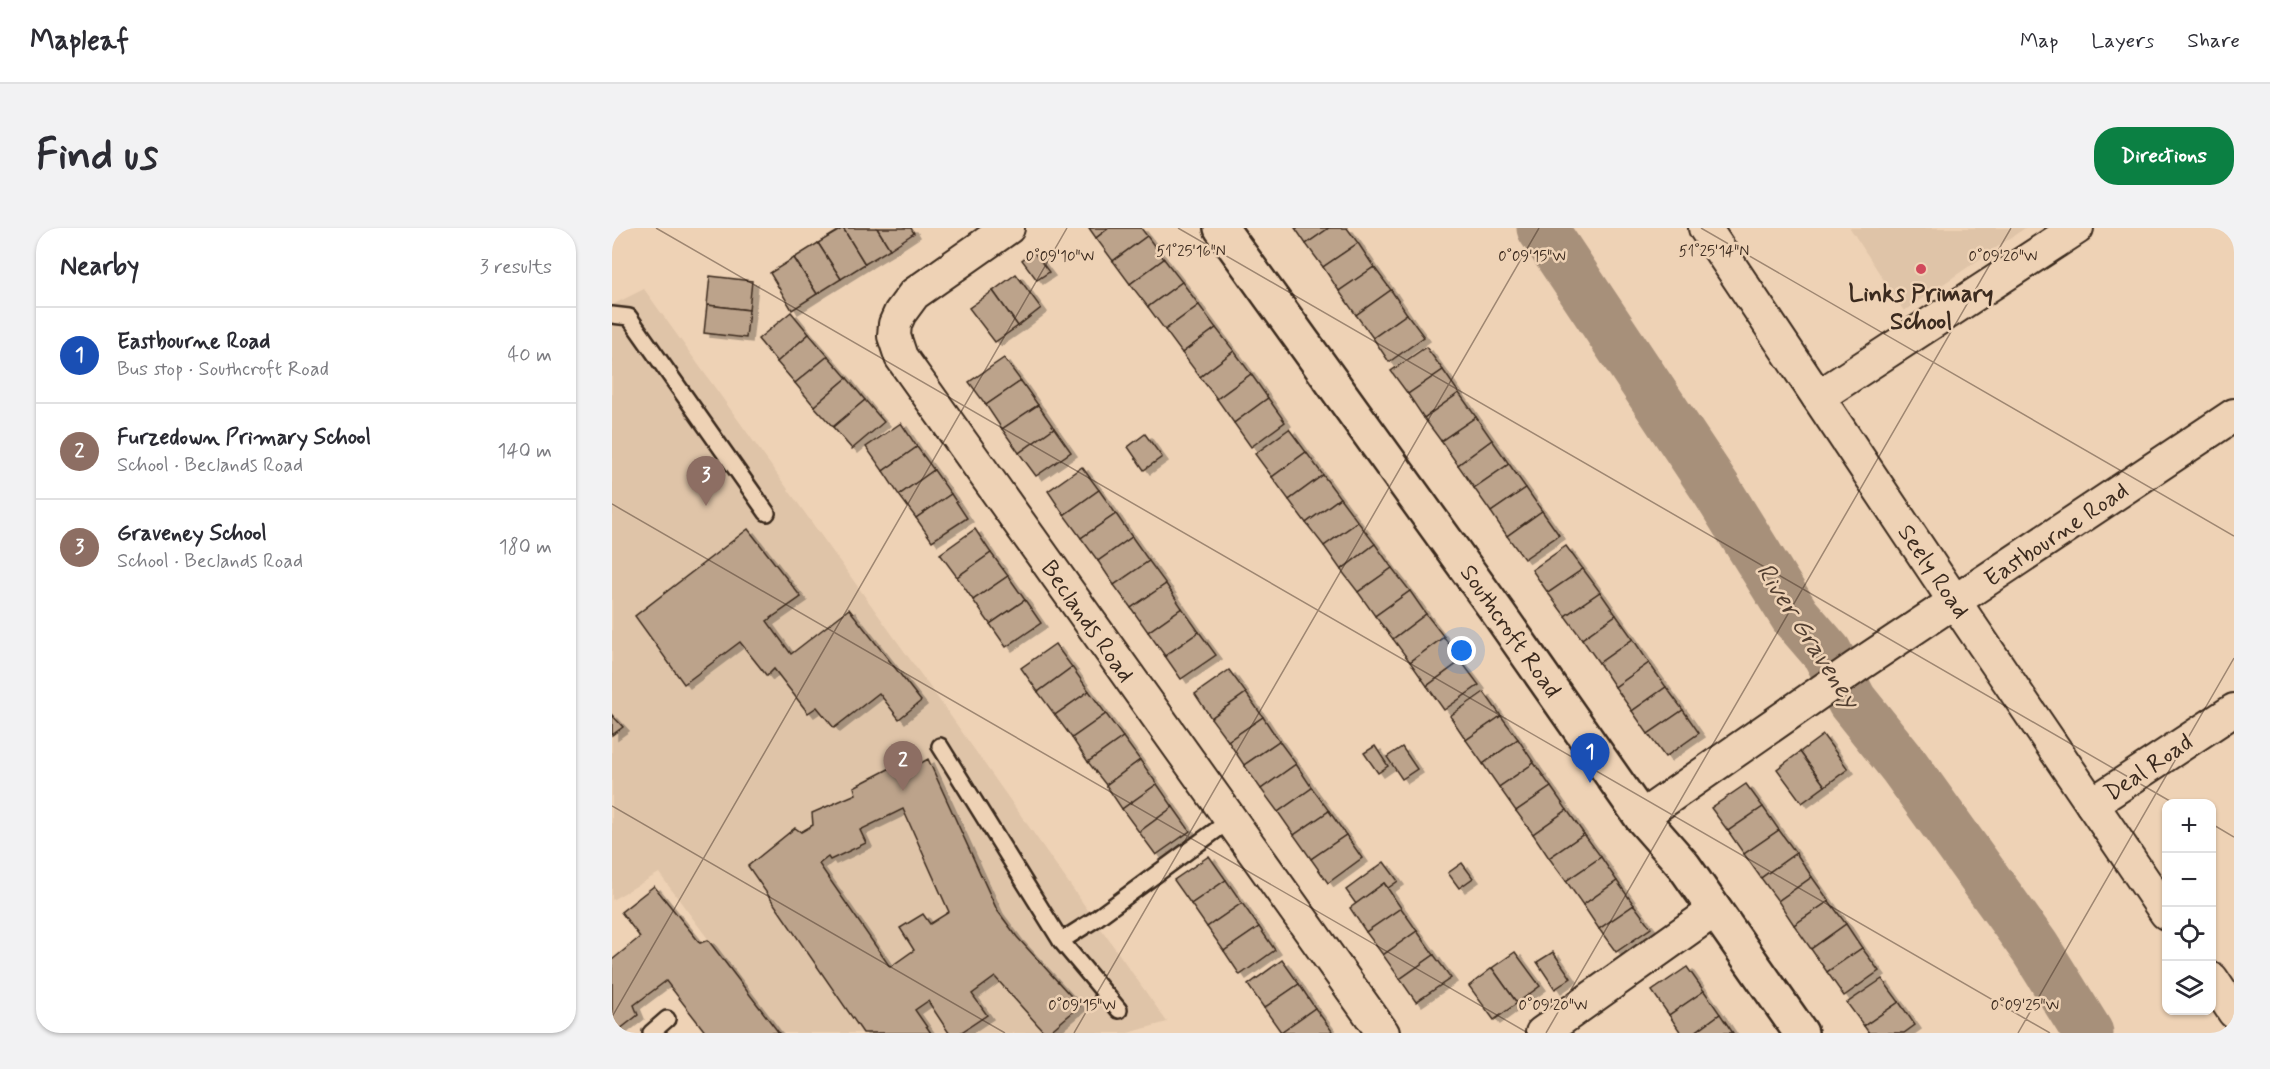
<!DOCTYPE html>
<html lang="en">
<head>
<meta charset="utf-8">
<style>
	:root { --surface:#fff; --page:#f2f2f3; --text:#2b2b33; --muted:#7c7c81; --line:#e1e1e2; --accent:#0b8043 }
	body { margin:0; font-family:Mynerve,sans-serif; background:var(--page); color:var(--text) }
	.controls { position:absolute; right:18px; bottom:18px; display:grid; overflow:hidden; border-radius:12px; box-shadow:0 2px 4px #0004 }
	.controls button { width:54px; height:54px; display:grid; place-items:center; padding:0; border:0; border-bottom:2px solid var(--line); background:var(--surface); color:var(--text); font:30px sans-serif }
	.you { position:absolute; left:850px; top:423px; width:21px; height:21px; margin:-15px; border:4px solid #fff; border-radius:50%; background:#1a73e8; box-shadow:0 0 0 9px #1a73e833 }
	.badge { display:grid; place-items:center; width:39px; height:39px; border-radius:50%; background:var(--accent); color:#fff; font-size:20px; font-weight:700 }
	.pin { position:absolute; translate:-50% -50px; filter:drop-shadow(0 2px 3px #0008) }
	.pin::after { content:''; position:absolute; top:32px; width:21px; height:18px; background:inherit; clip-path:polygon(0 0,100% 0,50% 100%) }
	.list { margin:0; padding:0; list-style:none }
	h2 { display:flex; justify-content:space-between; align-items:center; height:78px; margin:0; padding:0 24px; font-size:26px }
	h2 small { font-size:20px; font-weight:400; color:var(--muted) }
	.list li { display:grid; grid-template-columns:39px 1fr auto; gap:18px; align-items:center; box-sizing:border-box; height:96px; padding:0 24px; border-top:2px solid var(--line) }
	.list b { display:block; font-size:22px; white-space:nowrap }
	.list p { margin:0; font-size:20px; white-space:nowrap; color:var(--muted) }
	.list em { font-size:20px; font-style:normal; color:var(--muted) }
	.icon { flex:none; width:33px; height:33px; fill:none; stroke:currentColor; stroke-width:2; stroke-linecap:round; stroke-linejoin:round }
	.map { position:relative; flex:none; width:1622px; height:805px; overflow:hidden; border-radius:24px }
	header { display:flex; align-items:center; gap:36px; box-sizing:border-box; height:84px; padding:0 30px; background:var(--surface); border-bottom:2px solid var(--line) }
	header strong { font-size:28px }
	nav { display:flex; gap:33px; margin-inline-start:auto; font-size:21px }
	.intro { display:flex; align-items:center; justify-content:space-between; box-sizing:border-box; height:144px; padding:0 36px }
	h1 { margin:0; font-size:42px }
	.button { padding:15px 27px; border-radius:24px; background:var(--accent); color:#fff; font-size:21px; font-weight:700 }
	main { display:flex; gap:36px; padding:0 36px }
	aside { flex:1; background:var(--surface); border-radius:24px; box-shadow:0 2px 4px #0004 }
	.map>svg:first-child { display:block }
	.built { fill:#dfc4a8 }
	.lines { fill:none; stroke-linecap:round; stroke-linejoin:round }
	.river { stroke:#a7907a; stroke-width:51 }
	.building { fill:#bca38b; stroke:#3b2a1e; stroke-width:1.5; fill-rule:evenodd; filter:url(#shadow) }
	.lane-casing { stroke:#3b2a1e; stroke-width:20 }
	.street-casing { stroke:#3b2a1e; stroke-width:36 }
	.secondary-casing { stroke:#3b2a1e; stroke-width:38 }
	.lane { stroke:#eed2b5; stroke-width:15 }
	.street { stroke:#eed2b5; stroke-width:32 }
	.secondary { stroke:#eed2b5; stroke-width:33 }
	.ticks { fill:none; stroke:#3b2a1e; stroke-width:1.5; stroke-opacity:0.45 }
	.poi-dot { fill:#d1495b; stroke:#eed2b5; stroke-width:2 }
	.labels { text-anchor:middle; stroke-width:5; stroke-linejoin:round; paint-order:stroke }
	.poi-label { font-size:24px; font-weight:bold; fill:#3b2a1e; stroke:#eed2b5 }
	.street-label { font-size:24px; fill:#3b2a1e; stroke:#eed2b5 }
	.water-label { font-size:26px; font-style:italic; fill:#513e30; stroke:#eed2b5 }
	.ticks-label { font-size:15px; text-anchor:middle; fill:#3b2a1e; stroke:#eed2b5; stroke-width:5; stroke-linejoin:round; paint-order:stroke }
</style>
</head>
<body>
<header>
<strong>Mapleaf</strong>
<nav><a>Map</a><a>Layers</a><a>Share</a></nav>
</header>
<div class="intro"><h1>Find us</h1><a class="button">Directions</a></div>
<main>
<aside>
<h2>Nearby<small>3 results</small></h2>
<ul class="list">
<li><span class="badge" style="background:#1a4fb4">1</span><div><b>Eastbourne Road</b><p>Bus stop · Southcroft Road</p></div><em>40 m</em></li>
<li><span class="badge" style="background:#8d6e63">2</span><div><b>Furzedown Primary School</b><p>School · Beclands Road</p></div><em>140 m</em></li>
<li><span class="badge" style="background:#8d6e63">3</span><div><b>Graveney School</b><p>School · Beclands Road</p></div><em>180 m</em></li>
</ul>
</aside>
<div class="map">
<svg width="1622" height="805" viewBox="0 0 1622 805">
	<defs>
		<filter id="shadow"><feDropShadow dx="6" dy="4" stdDeviation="0" flood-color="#0004"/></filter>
	</defs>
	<rect width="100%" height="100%" fill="#eed2b5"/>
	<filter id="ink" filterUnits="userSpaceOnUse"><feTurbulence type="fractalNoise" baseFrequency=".0167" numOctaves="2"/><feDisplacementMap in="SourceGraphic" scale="12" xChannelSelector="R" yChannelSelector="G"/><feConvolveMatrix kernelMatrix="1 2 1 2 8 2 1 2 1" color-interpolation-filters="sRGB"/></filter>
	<g filter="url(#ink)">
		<!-- built -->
		<g class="built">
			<polygon points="1238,0 1413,0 1292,83"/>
			<polygon points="32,61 333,480 555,794 516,805 166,805 47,645 0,672 0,77"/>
		</g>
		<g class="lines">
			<!-- river -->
			<polyline class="river" points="930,0 1104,261 1183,388 1215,425 1240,473 1292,538 1423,720 1476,805"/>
		</g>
		<!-- building -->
		<g class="building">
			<polygon points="231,0 253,36 229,51 206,15"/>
			<polygon points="231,0 265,0 278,21 253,36"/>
			<polygon points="265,0 299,0 302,5 278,21"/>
			<polygon points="477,0 497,0 484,10"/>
			<polygon points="497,0 529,0 535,8 501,33 484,10"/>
			<polygon points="683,0 717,0 694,16"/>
			<polygon points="717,0 735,0 746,15 711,39 694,16"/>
			<polygon points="535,8 552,31 518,56 501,33"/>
			<polygon points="206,15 229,51 205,66 182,30"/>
			<polygon points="746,15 762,39 727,63 711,39"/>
			<polygon points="421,23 437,44 425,52 410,32"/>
			<polygon points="182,30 205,66 180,82 158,45"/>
			<polygon points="552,31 570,54 536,79 518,56"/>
			<polygon points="762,39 779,62 744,87 727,63"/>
			<polygon points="404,46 429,80 406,98 381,63"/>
			<polygon points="98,48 140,53 137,82 95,77"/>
			<polygon points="570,54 587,77 553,102 536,79"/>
			<polygon points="779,62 795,86 761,110 744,87"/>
			<polygon points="381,63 406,98 383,114 357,80"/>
			<polygon points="95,77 137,82 134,110 92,105"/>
			<polygon points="587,77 604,100 570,125 553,102"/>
			<polygon points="179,84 197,106 165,134 146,111"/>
			<polygon points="795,86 812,109 777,134 761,110"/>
			<polygon points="604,100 622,123 588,149 570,125"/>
			<polygon points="197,106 216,128 183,155 165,134"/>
			<polygon points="814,119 831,142 796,166 779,143"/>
			<polygon points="622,123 639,146 605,171 588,149"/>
			<polygon points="216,128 235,150 202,178 183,155"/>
			<polygon points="392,130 409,153 374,177 357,154"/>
			<polygon points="831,142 847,165 812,190 796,166"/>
			<polygon points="639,146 656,170 622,195 605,171"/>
			<polygon points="235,150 253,172 221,199 202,178"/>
			<polygon points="409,153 426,177 390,201 374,177"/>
			<polygon points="847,165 864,189 829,213 812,190"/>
			<polygon points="656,170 673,194 639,219 622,195"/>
			<polygon points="253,172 272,194 240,221 221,199"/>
			<polygon points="426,177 442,200 407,225 390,201"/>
			<polygon points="864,189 880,212 846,237 829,213"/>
			<polygon points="289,195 305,219 271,243 254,219"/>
			<polygon points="442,200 459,224 424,248 407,225"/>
			<polygon points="677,201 694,224 660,249 643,226"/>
			<polygon points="533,206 550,229 532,242 516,219"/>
			<polygon points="880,212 897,236 862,260 846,237"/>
			<polygon points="305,219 322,242 287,267 271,243"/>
			<polygon points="694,224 711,247 677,272 660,249"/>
			<polygon points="897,236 914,260 879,284 862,260"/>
			<polygon points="470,239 487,262 452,287 436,263"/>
			<polygon points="322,242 339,266 304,290 287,267"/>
			<polygon points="711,247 728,270 694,295 677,272"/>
			<polygon points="914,260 930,283 895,308 879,284"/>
			<polygon points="487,262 504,286 469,310 452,287"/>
			<polygon points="339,266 355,290 320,313 304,290"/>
			<polygon points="728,270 746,294 712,318 694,295"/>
			<polygon points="930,283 947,307 912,331 895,308"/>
			<polygon points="504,286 520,309 486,333 469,310"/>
			<polygon points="746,294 763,316 729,342 712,318"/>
			<polygon points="136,301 189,369 155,393 179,426 237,381 309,473 287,491 267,465 222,500 205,479 196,485 162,441 155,448 128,414 72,456 23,388"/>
			<polygon points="363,301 379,325 345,349 328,326"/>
			<polygon points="520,309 537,333 502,357 486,333"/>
			<polygon points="763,316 780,340 746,364 729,342"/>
			<polygon points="954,318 971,341 936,365 920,342"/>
			<polygon points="379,325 396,348 361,372 345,349"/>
			<polygon points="537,333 554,356 519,380 502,357"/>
			<polygon points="780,340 798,363 763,388 746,364"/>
			<polygon points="971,341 988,364 953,388 936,365"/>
			<polygon points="396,348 413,372 378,396 361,372"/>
			<polygon points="554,356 570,380 536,404 519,380"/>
			<polygon points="798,363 814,386 781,411 763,388"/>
			<polygon points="988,364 1004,387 970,411 953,388"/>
			<polygon points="413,372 429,395 394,419 378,396"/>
			<polygon points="570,380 587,404 553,428 536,404"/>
			<polygon points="814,386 832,409 798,434 781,411"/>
			<polygon points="1004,387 1021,411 987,435 970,411"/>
			<polygon points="587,404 604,427 569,451 553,428"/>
			<polygon points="832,409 849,433 815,458 798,434"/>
			<polygon points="1021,411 1037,435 1003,459 987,435"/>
			<polygon points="443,416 460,439 426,464 409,440"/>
			<polygon points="849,433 867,457 832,482 815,458"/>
			<polygon points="1037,435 1054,459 1020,483 1003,459"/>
			<polygon points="460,439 477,463 443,487 426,464"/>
			<polygon points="617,442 634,465 599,490 583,466"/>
			<polygon points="1054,459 1071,482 1036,506 1020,483"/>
			<polygon points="477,463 494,486 460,510 443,487"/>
			<polygon points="872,464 889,488 854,512 838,488"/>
			<polygon points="634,465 651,489 616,513 599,490"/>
			<polygon points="1071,482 1087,505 1053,529 1036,506"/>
			<polygon points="494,486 511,509 476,534 460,510"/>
			<polygon points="0,487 11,499 0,507"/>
			<polygon points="889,488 906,511 871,536 854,512"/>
			<polygon points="651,489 667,513 632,537 616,513"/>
			<polygon points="1211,507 1236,541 1213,558 1188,524"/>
			<polygon points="511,509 528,532 494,557 476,534"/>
			<polygon points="906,511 922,535 887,559 871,536"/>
			<polygon points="667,513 684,536 649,561 632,537"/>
			<polygon points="763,518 776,538 766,545 752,525"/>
			<polygon points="790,519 805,541 790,551 775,529"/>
			<polygon points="1188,524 1213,558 1190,575 1165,541"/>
			<path d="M 316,531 L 385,682 L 405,709 L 468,778 L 436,805 L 433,805 L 383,749 L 360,766 L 375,787 L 348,805 L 337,805 L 316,773 L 303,782 L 319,805 L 251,805 L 136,638 L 183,600 L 189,604 L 201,597 L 200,585 L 244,566 L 242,559 L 288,535 L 293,544 ZM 291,581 L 337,684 L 318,696 L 311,686 L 288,700 L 302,722 L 278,739 L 207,636 L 216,629 L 218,632 L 254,615 L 248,602 Z"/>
			<polygon points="528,532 545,556 510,581 494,557"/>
			<polygon points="922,535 939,559 904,583 887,559"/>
			<polygon points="684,536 700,560 666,584 649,561"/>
			<polygon points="545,556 561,579 527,604 510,581"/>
			<polygon points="1134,556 1151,579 1116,603 1099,580"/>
			<polygon points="939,559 955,582 921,606 904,583"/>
			<polygon points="700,560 717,583 682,607 666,584"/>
			<polygon points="561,579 578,603 544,627 527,604"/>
			<polygon points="1151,579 1167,602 1132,626 1116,603"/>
			<polygon points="955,582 972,606 937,630 921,606"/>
			<polygon points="717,583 734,607 699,631 682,607"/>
			<polygon points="1167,602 1184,625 1149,650 1132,626"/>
			<polygon points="972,606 989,629 954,653 937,630"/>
			<polygon points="734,607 750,630 716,655 699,631"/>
			<polygon points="1184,625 1200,649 1166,673 1149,650"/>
			<polygon points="597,628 614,652 579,676 562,652"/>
			<polygon points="989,629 1005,653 971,677 954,653"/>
			<polygon points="772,634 786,653 776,660 772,655 744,676 734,662"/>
			<polygon points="850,635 861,650 847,660 836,645"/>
			<polygon points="1200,649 1217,673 1182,697 1166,673"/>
			<polygon points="614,652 630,675 595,699 579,676"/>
			<polygon points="1005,653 1022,677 987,701 971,677"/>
			<polygon points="772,655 789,680 754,704 738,680"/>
			<polygon points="42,658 88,715 96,712 167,805 94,805 54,753 22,777 26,787 3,805 0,805 0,732 28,709 9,684"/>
			<polygon points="1217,673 1234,696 1199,721 1182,697"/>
			<polygon points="630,675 647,699 612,723 595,699"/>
			<polygon points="1022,677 1039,700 1004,724 987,701"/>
			<polygon points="789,680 805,703 771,727 754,704"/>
			<polygon points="1234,696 1250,720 1215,744 1199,721"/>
			<polygon points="647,699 663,722 628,747 612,723"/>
			<polygon points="805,703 822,727 788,751 771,727"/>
			<polygon points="1250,720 1267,743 1232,768 1215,744"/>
			<polygon points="903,724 928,758 905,775 880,740"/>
			<polygon points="941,724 959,750 943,761 925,734"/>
			<polygon points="822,727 839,750 804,774 788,751"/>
			<polygon points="670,732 687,756 652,780 636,757"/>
			<polygon points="1075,739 1092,763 1057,787 1040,763"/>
			<polygon points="880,740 905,775 882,792 857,758"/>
			<polygon points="1270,751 1287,774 1252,798 1235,775"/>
			<polygon points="687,756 703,780 669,804 652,780"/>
			<polygon points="1092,763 1108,786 1082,805 1069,805 1057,787"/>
			<polygon points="1287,774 1303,797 1292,805 1257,805 1252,798"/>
			<polygon points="703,780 720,803 717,805 670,805 669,804"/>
			<polygon points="1108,786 1121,805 1082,805"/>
		</g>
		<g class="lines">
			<defs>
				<g id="lane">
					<polyline points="0,87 17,89 155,285"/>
					<polyline points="328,518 449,713 482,692 618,592"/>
					<polyline points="449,713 507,782"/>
					<polyline points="39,805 55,791"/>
				</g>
				<g id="street">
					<polyline points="396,0 302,66 288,85 283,96 282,108 289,129 771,805"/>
					<polyline points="1093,0 1357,395 1554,685"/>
					<polyline points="1206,169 1465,0"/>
					<polyline points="1480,576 1622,482"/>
					<polyline points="1029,589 1244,439 1622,187"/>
					<polyline points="1600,751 1622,784"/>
					<polyline points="930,805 1103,682"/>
				</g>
				<polyline id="secondary" points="609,0 887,386 1029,589 1072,638 1189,805"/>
			</defs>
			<!-- lane casing -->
			<use href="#lane" class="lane-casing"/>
			<!-- street casing -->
			<use href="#street" class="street-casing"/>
			<!-- secondary casing -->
			<use href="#secondary" class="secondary-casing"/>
			<!-- lane -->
			<use href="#lane" class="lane"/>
			<!-- street -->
			<use href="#street" class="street"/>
			<!-- secondary -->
			<use href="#secondary" class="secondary"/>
		</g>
	</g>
	<!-- ticks -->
	<path class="ticks" d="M 44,0 L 1438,805M 566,0 L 1563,576M 1089,0 L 1622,308M 1612,0 L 1622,6M 0,276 L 916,805M 0,578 L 393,805M 1600,596 L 1622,609M 0,789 L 455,0M 462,805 L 927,0M 934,805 L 1399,0M 1406,805 L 1622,430"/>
	<!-- markers -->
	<circle class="poi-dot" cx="1309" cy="41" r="6"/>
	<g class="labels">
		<!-- poi labels -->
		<g class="poi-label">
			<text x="1309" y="73">Links Primary<tspan x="1309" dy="28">School</tspan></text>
		</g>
		<!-- street labels -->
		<g class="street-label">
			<text transform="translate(1444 306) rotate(-34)" y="8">Eastbourne Road</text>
			<text transform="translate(1322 343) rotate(56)" y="8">Seely Road</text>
			<text transform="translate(476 393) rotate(55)" y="8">Beclands Road</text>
			<text transform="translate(899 403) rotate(55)" y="8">Southcroft Road</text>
			<text transform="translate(1536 539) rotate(-34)" y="8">Deal Road</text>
		</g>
		<!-- water labels -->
		<g class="water-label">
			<text transform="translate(1197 407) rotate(57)" y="9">River Graveney</text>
		</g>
	</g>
	<g class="ticks-label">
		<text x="579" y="28">51°25'16"N</text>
		<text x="1102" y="28">51°25'14"N</text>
		<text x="448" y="33">0°09'10"W</text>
		<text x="920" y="33">0°09'15"W</text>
		<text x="1391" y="33">0°09'20"W</text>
		<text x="470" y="782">0°09'15"W</text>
		<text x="941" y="782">0°09'20"W</text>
		<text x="1413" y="782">0°09'25"W</text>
	</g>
</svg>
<div class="controls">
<button>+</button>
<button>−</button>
<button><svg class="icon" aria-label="locate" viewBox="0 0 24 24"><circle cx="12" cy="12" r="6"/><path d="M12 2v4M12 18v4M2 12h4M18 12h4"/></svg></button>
<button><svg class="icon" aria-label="layers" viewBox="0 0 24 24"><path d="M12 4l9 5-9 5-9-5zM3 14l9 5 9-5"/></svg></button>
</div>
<div class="you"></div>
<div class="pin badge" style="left:978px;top:555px;background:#1a4fb4">1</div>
<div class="pin badge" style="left:291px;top:563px;background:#8d6e63">2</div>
<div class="pin badge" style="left:94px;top:278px;background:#8d6e63">3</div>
</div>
</main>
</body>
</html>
